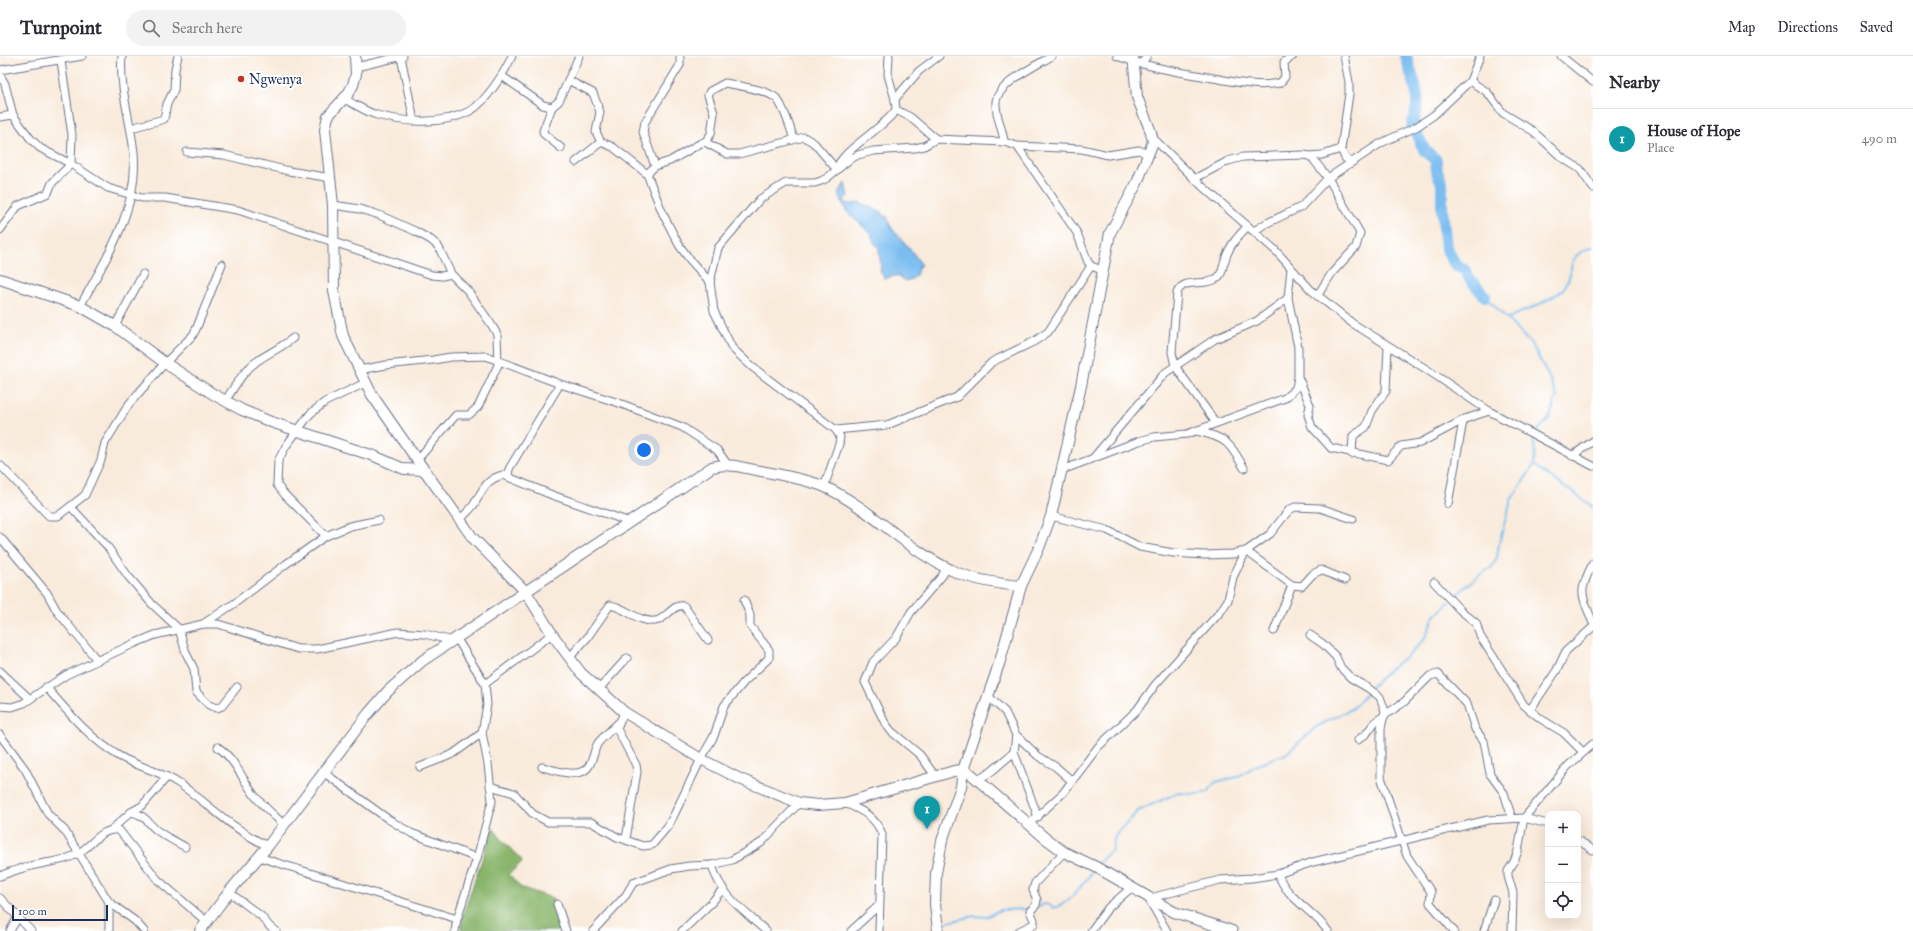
<!DOCTYPE html>
<html lang="en">
<head>
<meta charset="utf-8">
<style>
	:root { --surface:#fff; --page:#f2f2f3; --text:#2b2b33; --muted:#7c7c81; --line:#e1e1e2; --accent:#2563eb }
	body { margin:0; font-family:"IM FELL Great Primer",serif; background:var(--page); color:var(--text) }
	.controls { position:absolute; right:12px; bottom:12px; display:grid; overflow:hidden; border-radius:8px; box-shadow:0 4px 16px #0002 }
	.controls button { width:36px; height:36px; display:grid; place-items:center; padding:0; border:0; border-bottom:1px solid var(--line); background:var(--surface); color:var(--text); font:20px sans-serif }
	.scale { position:absolute; left:12px; bottom:10px; width:96px; box-sizing:border-box; padding-left:4px; border:2px solid #1b2f5e; border-top:0; font-size:11px; line-height:14px; white-space:nowrap; color:#1b2f5e; -webkit-text-stroke:3px #fff; paint-order:stroke }
	.you { position:absolute; left:644px; top:394px; width:14px; height:14px; margin:-10px; border:3px solid #fff; border-radius:50%; background:#1a73e8; box-shadow:0 0 0 6px #1a73e833 }
	.badge { display:grid; place-items:center; width:26px; height:26px; border-radius:50%; background:var(--accent); color:#fff; font-size:13px; font-weight:700 }
	.pin { position:absolute; translate:-50% -33px; filter:drop-shadow(0 1px 2px #0008) }
	.pin::after { content:''; position:absolute; top:21px; width:14px; height:12px; background:inherit; clip-path:polygon(0 0,100% 0,50% 100%) }
	.list { margin:0; padding:0; list-style:none }
	h2 { display:flex; justify-content:space-between; align-items:center; height:52px; margin:0; padding:0 16px; font-size:17px }
	h2 small { font-size:13px; font-weight:400; color:var(--muted) }
	.list li { display:grid; grid-template-columns:26px 1fr auto; gap:12px; align-items:center; box-sizing:border-box; height:60px; padding:0 16px; border-top:1px solid var(--line) }
	.list b { display:block; font-size:15px; white-space:nowrap }
	.list p { margin:0; font-size:13px; white-space:nowrap; color:var(--muted) }
	.list em { font-size:13px; font-style:normal; color:var(--muted) }
	.icon { flex:none; width:22px; height:22px; fill:none; stroke:currentColor; stroke-width:2; stroke-linecap:round; stroke-linejoin:round }
	.map { position:relative; flex:none; width:1593px; height:875px; overflow:hidden }
	header { display:flex; align-items:center; gap:24px; box-sizing:border-box; height:56px; padding:0 20px; background:var(--surface); border-bottom:1px solid var(--line) }
	header strong { font-size:19px }
	nav { display:flex; gap:22px; margin-inline-start:auto; font-size:14px }
	.search { width:280px; height:36px; background:var(--page); display:flex; align-items:center; gap:10px; box-sizing:border-box; padding:0 14px; border-radius:22px; color:var(--muted); font-size:15px }
	main { display:flex }
	aside { flex:1; background:var(--surface) }
	.map>svg:first-child { display:block }
	.forest { fill:#8ab66c; stroke:#527265 }
	.water { fill:#7cbdf1; stroke:#4c76a8 }
	.lines { fill:none; stroke-linecap:round; stroke-linejoin:round }
	.stream { stroke:#7cbdf1; stroke-width:2 }
	.river { stroke:#7cbdf1; stroke-width:12 }
	.street-casing { stroke:#69718a; stroke-width:9 }
	.secondary-casing { stroke:#69718a; stroke-width:12 }
	.street { stroke:#fff; stroke-width:7 }
	.secondary { stroke:#fff; stroke-width:10 }
	.poi-dot { fill:#c8321e; stroke:#fff; stroke-width:1.5 }
	.labels { text-anchor:middle; stroke-width:4; stroke-linejoin:round; paint-order:stroke }
	.poi-label { font-size:14px; fill:#1b2f5e; stroke:#fff; text-anchor:start }
</style>
</head>
<body>
<header>
<strong>Turnpoint</strong>
<div class="search"><svg class="icon" aria-label="search" viewBox="0 0 24 24"><circle cx="10" cy="10" r="6"/><path d="M15 15l6 6"/></svg>Search here</div>
<nav><a>Map</a><a>Directions</a><a>Saved</a></nav>
</header>
<main>
<div class="map">
<svg width="1593" height="875" viewBox="0 0 1593 875">
	<rect width="100%" height="100%" fill="#fff"/>
	<filter id="ink" filterUnits="userSpaceOnUse"><feTurbulence type="fractalNoise" baseFrequency=".025" numOctaves="2"/><feDisplacementMap in="SourceGraphic" scale="8" xChannelSelector="R" yChannelSelector="G"/><feConvolveMatrix kernelMatrix="1 2 1 2 8 2 1 2 1" color-interpolation-filters="sRGB"/></filter>
	<filter id="wash" filterUnits="userSpaceOnUse"><feTurbulence type="fractalNoise" baseFrequency=".012" numOctaves="4" result="noise"/><feDisplacementMap in="SourceGraphic" scale="16" xChannelSelector="R" yChannelSelector="G"/><feGaussianBlur stdDeviation="0.9" result="paint"/><feColorMatrix in="noise" values="0 0 0 0 0 0 0 0 0 0 0 0 0 0 0 0 0 1.4 0 .05"/><feComposite in="paint" operator="in"/></filter>
	<g filter="url(#wash)">
		<rect width="100%" height="100%" fill="#f9ebdb"/>
		<!-- forest -->
		<polygon class="forest" points="493,772 502,784 523,805 509,818 520,831 552,842 562,875 461,875 463,858"/>
		<!-- water -->
		<path class="water" d="M 845,127 L 848,140 L 844,144 L 845,147 L 854,148 L 859,146 L 883,157 L 883,160 L 887,160 C 890,175 900,180 908,191 C 913,196 917,203 922,209 L 918,211 C 917,220 915,223 905,225 C 898,218 893,219 885,223 L 880,215 C 883,210 878,200 879,192 L 874,187 L 871,178 L 846,155 L 838,137 Z"/>
		<g class="lines">
			<!-- stream -->
			<g class="stream">
				<polyline points="1485,240 1532,289 1547,317 1557,340 1549,363 1535,377"/>
				<path d="M 1508,262 C 1522,256 1553,244 1563,233 C 1578,215 1561,201 1593,191"/>
				<path d="M 1534,409 C 1553,424 1574,436 1593,451"/>
				<polyline points="1452,543 1478,520 1492,511 1497,502 1499,487 1511,444 1534,409 1535,395 1533,381"/>
				<polyline points="1371,631 1390,613 1411,597 1425,582 1434,561 1449,546"/>
				<polyline points="1097,808 1112,794 1115,780 1138,755 1177,737 1197,738 1208,736 1216,726 1237,721 1260,707 1286,698 1316,671 1353,652 1369,635"/>
				<path d="M 1038,851 L 1044,848 L 1049,849 L 1053,852 C 1067,851 1086,824 1094,814"/>
				<polyline points="944,867 974,860 986,861 1000,854 1030,853"/>
			</g>
			<!-- river -->
			<path class="river" d="M 1406,0 C 1413,28 1424,38 1412,69 L 1425,95 L 1436,104 L 1437,116 L 1442,127 L 1442,153 L 1446,192 L 1455,208 L 1466,215 L 1469,222 L 1485,240"/>
		</g>
	</g>
	<g filter="url(#ink)">
		<g class="lines">
			<defs>
				<g id="street">
					<path d="M 1117,0 C 1150,12 1185,17 1219,23 C 1242,27 1257,31 1280,27 L 1285,21 L 1284,6 L 1293,0"/>
					<polyline points="1344,0 1349,26 1349,38 1341,93 1345,102 1351,107"/>
					<polyline points="1561,0 1593,26"/>
					<polyline points="401,1 414,65"/>
					<polyline points="1141,8 1147,0"/>
					<polyline points="356,11 403,0"/>
					<polyline points="0,14 82,0"/>
					<polyline points="0,19 5,28 13,59 30,82 40,92 71,108 108,132 142,142 165,142 238,154 432,219 442,220 451,218"/>
					<polyline points="502,20 543,49 552,51 559,45 579,0"/>
					<polyline points="568,24 593,37 600,56 596,76 601,86"/>
					<polyline points="1470,25 1487,36 1503,57 1533,75 1561,101 1580,113 1593,132"/>
					<path d="M 344,43 C 355,48 366,56 377,59 C 406,67 442,69 470,55 C 486,46 505,16 512,0"/>
					<polyline points="895,43 919,15 939,0"/>
					<polyline points="552,51 543,75 544,78 561,92"/>
					<polyline points="896,54 910,61 936,83"/>
					<polyline points="0,61 13,59"/>
					<polyline points="131,72 164,63 167,48 174,34 175,13 178,0"/>
					<polyline points="1153,82 1203,131 1275,194 1311,234 1352,267 1426,313 1489,355 1593,410"/>
					<path d="M 705,86 L 711,78 L 714,57 L 708,39 L 710,35 L 725,27 C 739,30 765,33 776,42 C 784,50 790,72 794,83"/>
					<path d="M 1004,86 C 1003,73 995,59 996,46 C 997,28 1037,9 1052,0"/>
					<polyline points="1017,90 1077,177 1088,206 1091,210 1102,214"/>
					<polyline points="187,96 224,99 289,115 331,122"/>
					<polyline points="1309,100 1322,99 1341,93"/>
					<polyline points="576,106 601,86 613,91 647,118 663,158 679,189 690,204 710,226"/>
					<polyline points="655,110 643,76 645,66 680,9 680,0"/>
					<path d="M 837,113 C 839,96 885,71 896,54 L 895,43 L 888,19 L 889,0"/>
					<polyline points="647,118 655,110 670,105 701,87 705,86 727,98 739,98 804,81 814,87 837,114"/>
					<polyline points="1194,123 1228,105 1243,101 1304,99 1309,100 1313,103 1328,122 1360,177 1356,191 1332,217 1317,240"/>
					<polyline points="333,149 360,153 379,159 415,175 431,184 438,190 442,198 451,218 468,235 491,268 497,278 498,309 478,351 469,359 456,359 417,404"/>
					<polyline points="0,174 18,150 48,137 52,127 71,108 72,79 61,5"/>
					<polyline points="1254,175 1265,168 1301,151 1328,122 1381,87 1416,71 1434,59 1470,25 1480,0"/>
					<path d="M 80,250 C 106,204 139,152 134,97 C 131,65 119,32 122,0"/>
					<polyline points="115,270 143,218"/>
					<polyline points="359,314 386,309 433,304 451,301 486,300 560,328 619,347 682,371 717,394 728,409"/>
					<polyline points="1299,323 1310,349 1308,359 1312,371 1331,392 1388,404 1401,390 1420,387 1465,363"/>
					<path d="M 225,345 C 234,332 243,315 256,306 C 268,297 281,292 293,282"/>
					<path d="M 1216,367 L 1175,310 L 1172,296 L 1177,237 C 1183,221 1203,231 1216,223 C 1223,219 1222,211 1225,204 C 1229,190 1238,180 1248,170"/>
					<polyline points="836,374 887,369 957,341 992,306 1035,285 1048,276 1091,210"/>
					<path d="M 1197,375 C 1227,382 1229,386 1244,412"/>
					<polyline points="1352,398 1353,380 1366,371 1372,355 1386,335 1388,290"/>
					<polyline points="1572,400 1593,385"/>
					<polyline points="1094,401 1165,317 1215,283 1257,265 1288,242"/>
					<polyline points="0,409 49,460 58,460 85,439 101,404 105,387 129,348 165,307 193,279 197,271 222,208"/>
					<polyline points="1062,414 1139,385 1154,381 1187,378 1285,342 1296,332 1298,321 1298,291 1288,242 1291,212"/>
					<polyline points="508,420 509,413 560,328"/>
					<polyline points="824,431 839,388 840,381 836,374 751,310 732,292 714,255 710,226 718,192 760,143 786,127 815,127 821,125 827,122 850,103 858,99 873,95 915,92 924,90 936,83 1004,86 1017,90 1082,93 1108,99 1139,94 1149,99"/>
					<polyline points="1448,448 1463,365 1465,363 1489,355"/>
					<polyline points="71,451 107,490 128,520 152,548 179,573 186,597 194,613 196,636 209,649 217,652 222,650 237,631"/>
					<polyline points="1051,460 1107,474 1140,491 1173,497 1204,499 1233,498 1246,495 1270,478 1289,454 1295,451 1320,452 1353,463"/>
					<path d="M 460,464 C 464,459 469,455 473,450 C 482,436 485,423 503,419 L 552,439 L 630,466"/>
					<polyline points="326,480 285,439 277,429 278,405 286,390 310,358 325,346 365,327"/>
					<polyline points="0,481 47,537 57,555 97,604"/>
					<path d="M 1593,507 C 1578,537 1581,537 1593,567"/>
					<polyline points="1434,526 1459,553 1476,567 1480,580 1524,649 1541,663 1564,677 1583,696"/>
					<polyline points="203,568 235,547 286,508 326,480 350,470 379,464"/>
					<polyline points="1274,575 1292,529"/>
					<polyline points="1310,579 1323,588 1336,601 1341,612 1351,622 1368,632 1380,641 1385,655 1381,672 1381,721 1407,800 1431,836 1430,847 1454,875"/>
					<path d="M 569,602 L 587,582 L 610,549 C 625,551 639,567 655,565 C 666,564 673,547 684,550 L 708,584"/>
					<polyline points="0,615 30,643"/>
					<polyline points="485,628 552,578"/>
					<path d="M 46,631 C 68,656 90,683 119,700 C 138,711 160,715 178,727 C 208,747 234,775 268,790"/>
					<polyline points="599,633 627,602"/>
					<polyline points="988,640 1005,656 1016,679 1038,700 1056,711 1072,725"/>
					<polyline points="0,650 12,651 24,647 66,619 133,588 155,579 203,568 218,568 298,593 317,593 398,576 425,578 453,585"/>
					<polyline points="1530,654 1557,614 1566,595 1593,571"/>
					<polyline points="624,656 617,673 636,709 637,716 626,783"/>
					<polyline points="0,679 25,713 48,758 65,775 109,846 135,865 144,875"/>
					<polyline points="1016,679 1014,696 1038,761"/>
					<polyline points="1358,684 1367,677 1375,666 1404,646 1430,620 1438,618 1467,648 1475,673 1484,685 1490,718 1504,737 1512,762"/>
					<path d="M 218,691 C 235,703 242,723 255,740 C 263,750 274,759 284,769"/>
					<polyline points="420,711 453,698 482,677"/>
					<path d="M 542,711 C 556,714 582,725 590,708 C 594,701 594,693 598,687 C 604,680 611,674 618,667"/>
					<polyline points="323,716 388,763 411,777 477,802"/>
					<polyline points="936,721 920,699 891,675 885,667 865,626 873,606 896,582 911,556 942,520 947,511"/>
					<polyline points="978,724 992,715 1014,696"/>
					<polyline points="490,730 514,737 533,758 548,766 591,766 617,781 643,790 652,789 668,770 673,761 701,703 714,680 724,650 744,626 769,602 769,594 750,570 750,559 744,544"/>
					<path d="M 845,747 C 861,754 875,760 882,778 L 879,875"/>
					<path d="M 131,756 C 143,758 146,764 154,772 C 163,780 175,785 185,791"/>
					<polyline points="1029,768 1063,737 1098,691 1137,654 1155,629 1221,555 1228,544 1233,521 1246,495 1292,529 1302,530 1313,518 1321,514 1345,524"/>
					<polyline points="112,773 131,756 142,750 167,721"/>
					<polyline points="1578,784 1593,794"/>
					<polyline points="259,801 457,863"/>
					<path d="M 712,809 C 720,839 744,855 766,875"/>
					<path d="M 1278,818 C 1287,843 1313,854 1328,875"/>
					<path d="M 0,820 C 14,814 29,810 45,807 C 56,805 67,804 77,798 C 91,791 101,771 119,774 L 158,824 L 207,866"/>
					<polyline points="229,836 261,860 270,871 276,875"/>
					<polyline points="0,842 31,875"/>
					<polyline points="1148,842 1167,875"/>
					<polyline points="1150,842 1220,824 1252,822 1278,818 1313,806 1488,764 1524,762 1548,768"/>
					<polyline points="109,846 109,875"/>
					<polyline points="557,848 566,875"/>
					<polyline points="10,875 18,861"/>
					<polyline points="455,875 457,863 477,802 492,745 488,708 482,677 487,649 485,628 457,583"/>
					<polyline points="593,875 626,839 633,827 671,813 689,810 712,809 732,804 761,787 799,747"/>
					<polyline points="682,875 712,846 722,834"/>
					<polyline points="851,875 878,850"/>
					<polyline points="1019,875 1034,868 1034,864 1030,855 1036,849 1037,844 1033,834 1035,827 1064,796"/>
					<polyline points="1091,875 1108,852 1132,831"/>
					<polyline points="1484,875 1494,844"/>
					<polyline points="1512,875 1513,837 1508,820 1508,815 1514,806 1518,795 1524,762 1568,710 1593,688"/>
				</g>
				<g id="secondary">
					<polyline points="355,0 356,18 353,29 348,38 328,60 325,74 333,149 334,235 343,280 372,339 417,404 473,482 526,536 552,578 581,617 624,656 701,703 740,723 799,747 818,749 845,747 954,715 963,714 971,718 1045,782 1064,796 1096,811 1174,856 1232,875"/>
					<polyline points="0,223 80,250 115,270 165,307 213,338 242,354 271,366 374,400 404,413 425,414"/>
					<path d="M 200,875 L 229,836 L 268,790 L 368,658 L 388,635 L 422,605 L 712,411 L 723,409 L 736,410 C 762,416 802,421 825,431 C 873,453 909,497 958,517 C 979,525 999,528 1021,530"/>
					<polyline points="938,875 935,848 936,817 942,785 961,731 963,714 1000,605 1021,530 1039,492 1051,460 1081,330 1110,177 1137,127 1153,86 1151,76 1137,41 1133,0"/>
				</g>
			</defs>
			<!-- street casing -->
			<use href="#street" class="street-casing"/>
			<!-- secondary casing -->
			<use href="#secondary" class="secondary-casing"/>
			<!-- street -->
			<use href="#street" class="street"/>
			<!-- secondary -->
			<use href="#secondary" class="secondary"/>
		</g>
	</g>
	<!-- markers -->
	<circle class="poi-dot" cx="241" cy="23" r="4"/>
	<g class="labels">
		<!-- poi labels -->
		<g class="poi-label">
			<text x="249" y="28">Ngwenya</text>
		</g>
	</g>
</svg>
<div class="controls">
<button>+</button>
<button>−</button>
<button><svg class="icon" aria-label="locate" viewBox="0 0 24 24"><circle cx="12" cy="12" r="6"/><path d="M12 2v4M12 18v4M2 12h4M18 12h4"/></svg></button>
</div>
<div class="scale">100 m</div>
<div class="you"></div>
<div class="pin badge" style="left:927px;top:773px;background:#0f9aa8">1</div>
</div>
<aside>
<h2>Nearby<small></small></h2>
<ul class="list">
<li><span class="badge" style="background:#0f9aa8">1</span><div><b>House of Hope</b><p>Place</p></div><em>490 m</em></li>
</ul>
</aside>
</main>
</body>
</html>
